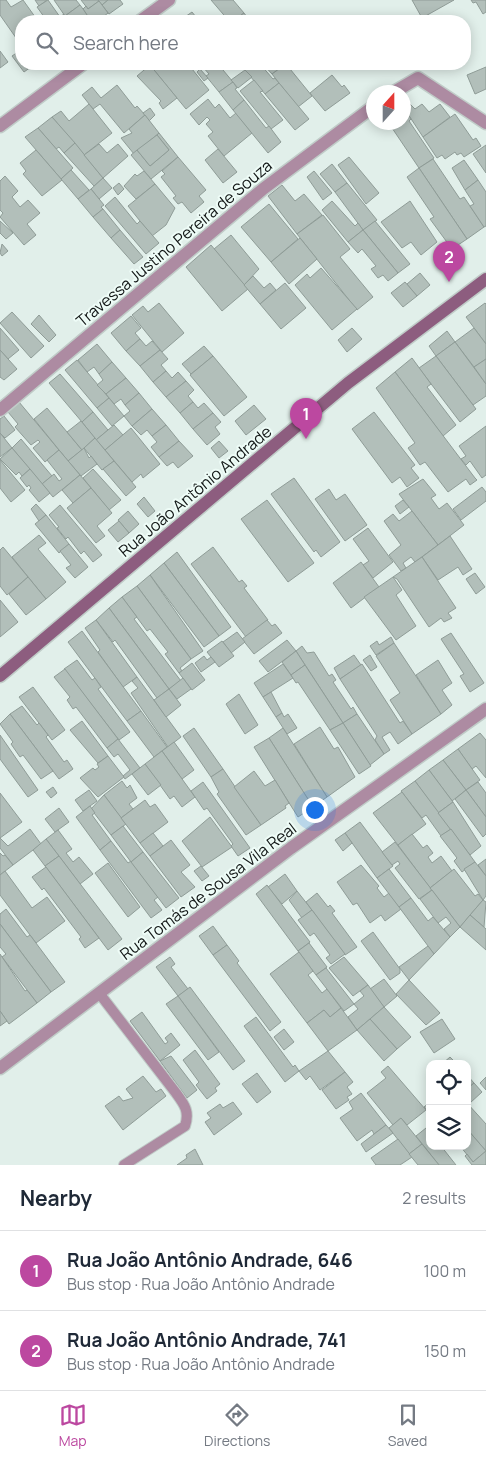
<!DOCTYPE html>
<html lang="en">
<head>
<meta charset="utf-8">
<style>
	:root { --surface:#fff; --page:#f6f6f7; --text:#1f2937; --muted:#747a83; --line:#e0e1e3; --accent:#bc48a0 }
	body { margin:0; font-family:Manrope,sans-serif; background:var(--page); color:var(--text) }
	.controls { position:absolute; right:15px; bottom:15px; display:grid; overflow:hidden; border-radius:10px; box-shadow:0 2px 12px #0003 }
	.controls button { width:45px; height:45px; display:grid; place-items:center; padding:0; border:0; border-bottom:1px solid var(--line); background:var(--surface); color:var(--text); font:25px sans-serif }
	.compass { position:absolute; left:366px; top:85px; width:45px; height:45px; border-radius:50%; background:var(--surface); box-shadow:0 2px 12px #0003; rotate:21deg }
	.you { position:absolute; left:314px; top:809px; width:18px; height:18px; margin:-12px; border:4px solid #fff; border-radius:50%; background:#1a73e8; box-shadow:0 0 0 8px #1a73e833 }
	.badge { display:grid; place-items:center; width:32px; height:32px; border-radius:50%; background:var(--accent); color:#fff; font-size:16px; font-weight:700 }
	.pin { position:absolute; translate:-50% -41px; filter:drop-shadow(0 1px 2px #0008) }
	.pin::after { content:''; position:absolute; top:26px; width:18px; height:15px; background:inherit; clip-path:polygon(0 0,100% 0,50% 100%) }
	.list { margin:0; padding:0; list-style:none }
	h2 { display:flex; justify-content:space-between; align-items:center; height:65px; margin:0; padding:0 20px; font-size:21px }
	h2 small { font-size:16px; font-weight:400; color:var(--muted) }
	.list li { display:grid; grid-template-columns:32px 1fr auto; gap:15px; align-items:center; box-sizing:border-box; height:80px; padding:0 20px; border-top:1px solid var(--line) }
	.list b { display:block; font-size:19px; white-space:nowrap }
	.list p { margin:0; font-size:16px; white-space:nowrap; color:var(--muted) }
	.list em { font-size:16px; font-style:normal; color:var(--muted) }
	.icon { flex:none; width:28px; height:28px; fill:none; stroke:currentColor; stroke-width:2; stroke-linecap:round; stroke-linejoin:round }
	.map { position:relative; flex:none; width:486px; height:1165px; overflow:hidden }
	.search { position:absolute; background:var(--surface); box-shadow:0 2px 12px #0003; left:15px; right:15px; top:15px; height:55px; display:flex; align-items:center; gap:12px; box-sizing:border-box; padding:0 18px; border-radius:20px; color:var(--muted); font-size:19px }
	.sheet { height:225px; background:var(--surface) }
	nav { display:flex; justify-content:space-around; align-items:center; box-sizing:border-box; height:70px; border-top:1px solid var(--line); background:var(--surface); font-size:14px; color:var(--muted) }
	nav a { display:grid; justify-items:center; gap:2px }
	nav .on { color:var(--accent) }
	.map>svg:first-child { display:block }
	.building { fill:#b2bfba; stroke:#8f9c97 }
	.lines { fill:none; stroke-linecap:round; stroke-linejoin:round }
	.lane-casing { stroke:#c0ccc8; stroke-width:12 }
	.street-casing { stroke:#c0ccc8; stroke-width:15 }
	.secondary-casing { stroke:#c0ccc8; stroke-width:15 }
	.lane { stroke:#ad8ba2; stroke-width:10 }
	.street { stroke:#ad8ba2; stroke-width:12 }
	.secondary { stroke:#8d5d7f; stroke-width:12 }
	.labels { text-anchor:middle; stroke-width:4; stroke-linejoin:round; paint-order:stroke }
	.street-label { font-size:16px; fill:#111615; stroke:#eefcf7 }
</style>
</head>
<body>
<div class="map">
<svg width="486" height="1165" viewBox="0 0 486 1165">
	<rect width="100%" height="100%" fill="#e1efea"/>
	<!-- building -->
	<g class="building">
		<polygon points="0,0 6,0 11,7 23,0 38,21 21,21 21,45 0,15"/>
		<polygon points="35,0 47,0 39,6"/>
		<polygon points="48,0 60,17 64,14 69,21 47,21 37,7"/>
		<polygon points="54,0 76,0 80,5 65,16"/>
		<polygon points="81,0 98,0 99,1 88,9"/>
		<polygon points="98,0 108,0 102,5"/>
		<polygon points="108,0 120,0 123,4 109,14 102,5"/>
		<polygon points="211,0 233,0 244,13 233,21 229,21"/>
		<polygon points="412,0 454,0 422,18"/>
		<polygon points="471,0 486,0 486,12 483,14 476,2 473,3"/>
		<polygon points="99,1 108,13 98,21 91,21 83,9 86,6 88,9"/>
		<polygon points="80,5 83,9 91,21 69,21 65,16"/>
		<polygon points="192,12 196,17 197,16 202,21 184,21 182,19"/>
		<polygon points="244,13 250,21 233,21"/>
		<polygon points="325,16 332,21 321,21"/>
		<polygon points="21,50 21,64 35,64 24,72 12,56"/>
		<polygon points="0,51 8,62 0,68"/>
		<polygon points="149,64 188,64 209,90 186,109"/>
		<polygon points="205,64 218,64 233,82 219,92 206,76 209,74 202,66"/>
		<polygon points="252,64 260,64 273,79 275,78 279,83 265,94 245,70"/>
		<polygon points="263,64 285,64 272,74"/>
		<polygon points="286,64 312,96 298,107 272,74"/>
		<polygon points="150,65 177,98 163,109 159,103 161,101 137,76"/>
		<polygon points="486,67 486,89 475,94 467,75"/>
		<polygon points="200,69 208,78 204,81 197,72"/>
		<polygon points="245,70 252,77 238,88 231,80"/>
		<polygon points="332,75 342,87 344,85 350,93 325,111 310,93"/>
		<polygon points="254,80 263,91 260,92 283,120 271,129 240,91"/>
		<polygon points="233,82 237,88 235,89 244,100 233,110 219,92"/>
		<polygon points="279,83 309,119 295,130 265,94"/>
		<polygon points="117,85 135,108 137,106 145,115 124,133 100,104 93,109 82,95 92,87 101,98"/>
		<polygon points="208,99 215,108 219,104 230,118 236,113 252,133 224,156 208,136 213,132 206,124 210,120 207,117 199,125 190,114"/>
		<polygon points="244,100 266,128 269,126 281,142 268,153 233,110"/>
		<polygon points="409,103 415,109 422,104 429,112 440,104 450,117 423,137 404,108"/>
		<polygon points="89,104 112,133 84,155 52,117 61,111 69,121"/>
		<polygon points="150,108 155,115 149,121 143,113"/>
		<polygon points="404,108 411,119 409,121 434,158 419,168 388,122 404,122"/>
		<polygon points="455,114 473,140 476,138 481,146 464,157 461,153 457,155 455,152 445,159 442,155 437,158 423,137"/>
		<polygon points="145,115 159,133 134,154 121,138 132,133 129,129"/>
		<polygon points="52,117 75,143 64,153 59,147 56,149 38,128"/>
		<polygon points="38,128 73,168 61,179 25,137"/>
		<polygon points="159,133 178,157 151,179 131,155 137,150 150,166 169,150 157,135"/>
		<polygon points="157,135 169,150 150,166 137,150"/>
		<polygon points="75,143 103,178 94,186 64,153"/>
		<polygon points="99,144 107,153 118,144 128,156 103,178 84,155"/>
		<polygon points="486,145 486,173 473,154"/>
		<polygon points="218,149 237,172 223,183 205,160"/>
		<polygon points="36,150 62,180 42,196 23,174 26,171 20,163"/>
		<polygon points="178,157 206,190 199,196 204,202 191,213 182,202 178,204 173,198 176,196 161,177 165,174 162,171"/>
		<polygon points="349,157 379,193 366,204 338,165"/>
		<polygon points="433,159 460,199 464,197 484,227 467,239 419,168"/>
		<polygon points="464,160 478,180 465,190 452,168"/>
		<polygon points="332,164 347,183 335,192 320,174"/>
		<polygon points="419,168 467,239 452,249 430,219 434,217 407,177"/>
		<polygon points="71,170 89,190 78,199 61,179"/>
		<polygon points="144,171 155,184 136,199 124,186 135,174 137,176"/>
		<polygon points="314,171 332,193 323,200 307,177"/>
		<polygon points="5,176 18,191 12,197 20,207 28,200 40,213 27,224 36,235 24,245 0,217 3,213 0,210 0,181"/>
		<polygon points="103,178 112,188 99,199 91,189"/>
		<polygon points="478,180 486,192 486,226 484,227 470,206 474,204 465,190"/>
		<polygon points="119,183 124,189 118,195 113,188"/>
		<polygon points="347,183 377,220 363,230 335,192"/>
		<polygon points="155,184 175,208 166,225 152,236 128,206"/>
		<polygon points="282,185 295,201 304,194 322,215 297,234 268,196"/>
		<polygon points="91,189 104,205 101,207 103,209 93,217 78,199"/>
		<polygon points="115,197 137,224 140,221 159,243 146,254 105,206"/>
		<polygon points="332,201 355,226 358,223 363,230 348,242 322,210"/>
		<polygon points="410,201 437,242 421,255 411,242 402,248 381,222"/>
		<polygon points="269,204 298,239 271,262 241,227"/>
		<polygon points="103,209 120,230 111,238 93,217"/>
		<polygon points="323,215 350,249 340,257 373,297 357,310 297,234"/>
		<polygon points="0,221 13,233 6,239 0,233"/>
		<polygon points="375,221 410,264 398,273 363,230"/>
		<polygon points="120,230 143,257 134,264 111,238"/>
		<polygon points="363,230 398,273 388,281 383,275 378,278 371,269 376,266 362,249 358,253 348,242"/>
		<polygon points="231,235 259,269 244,285 214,249"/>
		<polygon points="300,238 317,259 289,284 271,262"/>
		<polygon points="2,244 8,251 2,256 0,253"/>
		<polygon points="211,245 248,289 222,311 186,267"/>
		<polygon points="321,268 357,309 332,330 295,285 307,274 310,278"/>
		<polygon points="420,273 430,285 417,296 407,284"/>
		<polygon points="253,276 264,288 270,283 276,290 260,304 244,285"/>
		<polygon points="405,282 417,296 403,307 391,293"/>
		<polygon points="285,283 306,308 281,329 260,304"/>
		<polygon points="159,303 184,333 162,352 132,315 143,306 148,312"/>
		<polygon points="485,303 486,304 486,344 466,317"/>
		<polygon points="12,312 44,346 31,358 0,323"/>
		<polygon points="39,315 56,335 49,342 31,324"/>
		<polygon points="131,316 141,328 135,333 140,339 126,351 111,333"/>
		<polygon points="0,328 19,350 8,359 0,350"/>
		<polygon points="352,328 362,339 347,352 338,340"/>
		<polygon points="474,328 486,344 486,359 474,367 455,342"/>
		<polygon points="447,331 455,342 436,356 429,346"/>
		<polygon points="140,339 146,346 152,341 160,350 140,366 126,351"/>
		<polygon points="455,342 486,384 486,396 473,405 436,356"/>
		<polygon points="97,344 112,362 99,374 94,367 87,372 78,360"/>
		<polygon points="204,346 213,356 191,374 182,364"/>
		<polygon points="0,350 17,369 4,380 0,377"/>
		<polygon points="160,350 168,359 161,365 166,371 153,382 140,366"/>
		<polygon points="213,356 247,397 224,416 190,375"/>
		<polygon points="436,356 476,409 460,422 419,368"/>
		<polygon points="412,358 431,384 427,387 456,425 443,436 395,372"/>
		<polygon points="486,359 486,384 474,367"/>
		<polygon points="77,360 109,398 97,408 65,370"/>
		<polygon points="112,362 126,378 106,394 97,385 103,380 99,374"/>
		<polygon points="166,371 172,378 178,372 186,381 166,397 153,382"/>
		<polygon points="395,372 475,478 477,480 470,485 466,479 448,492 425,462 420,465 408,448 415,443 376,388"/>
		<polygon points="60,374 93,412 82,422 49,383"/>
		<polygon points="126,378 139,393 125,405 121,399 114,404 106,394"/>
		<polygon points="186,381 194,390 188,396 193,402 180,413 166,397"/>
		<polygon points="139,393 152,409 132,426 124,416 130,411 125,405"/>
		<polygon points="109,398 124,416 112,426 97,408"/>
		<polygon points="19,402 59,450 45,462 33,448 40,442 38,440 31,445 15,427 18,424 8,412"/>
		<polygon points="193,402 198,408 204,403 213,413 193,429 180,413"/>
		<polygon points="254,405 266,419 246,435 235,421"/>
		<polygon points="47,408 82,450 68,461 34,419"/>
		<polygon points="152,409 166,425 152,436 147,430 141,435 132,426"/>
		<polygon points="93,412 108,430 96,440 82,422"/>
		<polygon points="374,412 415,465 411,468 419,478 407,487 400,477 392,483 352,429"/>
		<polygon points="213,413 221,422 215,427 220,434 207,445 193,429"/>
		<polygon points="4,416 15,430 5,438 0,433 0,419"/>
		<polygon points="81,421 95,438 82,450 67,432"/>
		<polygon points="114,425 123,435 105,450 96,440"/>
		<polygon points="166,425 179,441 159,457 151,447 157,442 152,436"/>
		<polygon points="486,426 486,475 482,478 470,461 466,465 461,459 466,456 459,446"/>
		<polygon points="131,428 160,464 143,478 141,474 132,482 105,450"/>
		<polygon points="0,433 12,448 0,457"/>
		<polygon points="95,438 114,461 102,470 84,448"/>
		<polygon points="21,439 52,476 42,484 12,448"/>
		<polygon points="179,441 193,456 178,468 173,462 167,466 159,457"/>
		<polygon points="219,441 228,451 219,458 211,448"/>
		<polygon points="12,448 30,469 22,476 19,472 16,475 0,459"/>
		<polygon points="84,448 89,458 91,456 97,464 81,476 68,461"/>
		<polygon points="59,450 80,475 53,497 42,484 54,474 59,481 62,479 47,460"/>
		<polygon points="0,460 25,490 11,502 0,488"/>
		<polygon points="114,461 136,487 126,496 103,469"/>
		<polygon points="30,469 50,493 39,502 29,490 31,488 29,485 27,487 20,478"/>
		<polygon points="93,469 121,500 109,510 83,478"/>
		<polygon points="80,475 91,488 73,503 62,490"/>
		<polygon points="294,478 340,542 321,557 316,550 314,552 271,494"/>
		<polygon points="423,479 436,495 431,498 439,509 447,503 464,525 438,545 399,494"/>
		<polygon points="482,487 486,492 486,501 461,520 453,509"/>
		<polygon points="91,488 112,513 97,526 105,536 96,543 67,508"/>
		<polygon points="329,489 336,500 345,494 367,525 345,541 315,499"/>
		<polygon points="144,497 155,511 148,517 137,504"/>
		<polygon points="267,500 314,563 288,582 241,519"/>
		<polygon points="403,500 409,507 400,514 395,506"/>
		<polygon points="36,504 46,515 39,521 31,509"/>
		<polygon points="60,505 102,555 93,562 84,551 81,554 68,537 66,539 57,528 59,527 49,515"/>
		<polygon points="128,511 139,524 129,533 118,520"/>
		<polygon points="412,511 438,545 415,562 411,557 403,563 406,568 401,571 389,555 401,545 384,521 393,514 399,521"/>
		<polygon points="46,515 69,544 59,553 35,524"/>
		<polygon points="119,521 129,533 118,542 108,530"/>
		<polygon points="368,528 393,562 373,578 363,565 369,561 353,539"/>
		<polygon points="39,535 46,543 38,549 66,582 46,599 12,557"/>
		<polygon points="450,536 472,569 463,575 458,567 438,580 422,557"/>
		<polygon points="69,544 88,567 75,578 66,568 71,565 60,551"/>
		<polygon points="3,547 28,577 7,595 0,586 0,550"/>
		<polygon points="213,547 239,582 242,580 247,586 244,588 268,620 246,637 191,564"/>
		<polygon points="177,552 231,627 219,636 164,563"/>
		<polygon points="422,557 456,608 448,613 452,618 444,622 441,618 429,627 397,579 393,577"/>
		<polygon points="361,562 379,587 351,608 333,583"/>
		<polygon points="164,563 219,636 204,647 150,575"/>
		<polygon points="475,573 485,587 476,594 466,579"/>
		<polygon points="150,575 203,651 191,659 137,586"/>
		<polygon points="28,577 46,599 26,615 9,594"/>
		<polygon points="393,577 402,590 396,595 416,626 396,640 364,597"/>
		<polygon points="137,586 191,659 180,668 182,671 179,673 165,654 168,652 150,629 147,631 122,597"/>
		<polygon points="122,597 137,617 134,619 181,681 169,689 109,608"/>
		<polygon points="0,600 18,622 0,637"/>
		<polygon points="109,608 169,689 157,698 115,640 113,642 96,620"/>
		<polygon points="96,620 137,677 123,687 98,652 100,650 85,628"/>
		<polygon points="267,620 272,626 275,624 282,633 254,654 242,639"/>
		<polygon points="82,631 141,711 127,721 68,642"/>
		<polygon points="237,632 245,642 231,653 223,642"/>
		<polygon points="451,633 484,683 470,692 460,676 464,674 441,639"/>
		<polygon points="391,637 394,643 376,655 370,646 377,641 379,645"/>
		<polygon points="287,640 296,651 268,672 259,661"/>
		<polygon points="222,641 234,656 219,667 207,652"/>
		<polygon points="394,643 441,714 412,734 390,700 400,693 376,656"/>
		<polygon points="302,646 307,653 314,652 329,676 332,674 336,680 333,682 351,709 353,707 357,714 343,723 296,651"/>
		<polygon points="296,651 305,665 291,675 282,662"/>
		<polygon points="354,655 361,665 340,679 334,668"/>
		<polygon points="370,655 377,667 371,671 363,660"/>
		<polygon points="204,656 207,660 211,657 215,662 201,672 195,663"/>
		<polygon points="77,660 92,680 95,678 101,687 98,689 130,732 119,740 64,669"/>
		<polygon points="438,660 452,683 442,690 452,705 441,714 416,675"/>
		<polygon points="192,663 205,680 192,690 179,673"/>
		<polygon points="283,664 293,678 263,697 254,683"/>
		<polygon points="362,664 400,723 403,721 412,734 398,744 390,732 382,737 390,750 384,754 375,740 377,736 340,679"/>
		<polygon points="305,665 343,723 330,730 298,682 296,683 291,675"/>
		<polygon points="65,669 118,739 107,748 76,707 73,709 67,700 70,697 54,677"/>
		<polygon points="137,677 181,737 168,747 131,693 138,688 132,681"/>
		<polygon points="183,678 191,689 177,699 169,689"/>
		<polygon points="33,687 65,730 52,740 19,697"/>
		<polygon points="169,689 181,705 166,717 154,700"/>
		<polygon points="271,692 282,713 276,717 263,697"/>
		<polygon points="239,694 258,725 245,734 226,704"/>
		<polygon points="22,706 37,725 39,723 48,735 46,737 64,762 67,760 73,769 59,779 10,714"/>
		<polygon points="141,711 167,747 154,757 127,721"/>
		<polygon points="282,713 284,717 288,714 297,728 287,734 276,717"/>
		<polygon points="10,714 53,771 41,779 23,755 20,757 11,744 13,742 0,724"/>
		<polygon points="357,714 384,754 370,765 343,723"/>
		<polygon points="82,721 108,756 98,763 70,730"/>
		<polygon points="343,723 371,766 359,774 330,730"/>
		<polygon points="320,727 334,749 338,747 355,777 327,797 294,744"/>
		<polygon points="194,728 223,769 211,777 183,736"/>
		<polygon points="283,728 327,797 313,807 269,738"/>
		<polygon points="480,733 486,740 486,778 476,766 472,769 458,749"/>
		<polygon points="0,735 38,790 28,797 0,759"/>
		<polygon points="269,738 313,807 298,817 254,747"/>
		<polygon points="118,739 140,768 125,779 123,776 130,770 118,754 114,757 107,748"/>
		<polygon points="174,742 194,770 182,779 162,751"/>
		<polygon points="458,749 480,780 466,790 443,760"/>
		<polygon points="162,751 195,797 182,807 174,796 170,799 145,764"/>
		<polygon points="108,756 124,777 98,797 80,778 93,768 95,770 99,767 97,764"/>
		<polygon points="443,760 466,790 452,801 429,770"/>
		<polygon points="145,764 161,785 148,795 132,774"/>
		<polygon points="223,769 261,825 246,835 217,794 219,792 211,777"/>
		<polygon points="429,770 453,802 438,813 415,781"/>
		<polygon points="254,771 265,786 275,780 289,803 285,806 286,808 261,825 234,787"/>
		<polygon points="122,781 127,788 130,785 137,798 129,804 133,809 121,818 104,795"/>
		<polygon points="415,781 451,829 441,836 426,815 422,818 401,791"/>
		<polygon points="203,782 250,848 238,856 231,846 233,844 207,808 204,810 191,791"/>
		<polygon points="478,782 486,793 486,817 466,790"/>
		<polygon points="53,787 57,793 51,798 46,792"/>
		<polygon points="89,790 97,801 83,811 75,800"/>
		<polygon points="466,790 486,817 486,834 483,837 455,799"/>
		<polygon points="402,792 426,824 398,845 373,813"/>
		<polygon points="0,793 22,822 0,838"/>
		<polygon points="104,795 126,824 111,835 91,809"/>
		<polygon points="145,800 150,807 155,804 168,822 140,843 121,818"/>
		<polygon points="453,802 481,846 470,855 438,813"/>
		<polygon points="90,806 95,813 92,815 111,841 100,850 76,817"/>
		<polygon points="59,808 69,822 55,832 45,819"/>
		<polygon points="210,817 232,847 202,867 182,841"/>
		<polygon points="360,822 393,866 377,878 345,833"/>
		<polygon points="123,826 143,852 131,862 111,835"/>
		<polygon points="30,829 41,844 13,865 0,848 0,838 8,846"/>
		<polygon points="451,829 475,862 462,872 454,861 457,858 440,836"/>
		<polygon points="58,830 72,849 66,853 73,862 79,857 93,874 80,884 46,839"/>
		<polygon points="153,833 163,846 150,856 140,843"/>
		<polygon points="345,833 352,843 343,851 335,840"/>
		<polygon points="412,834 423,848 427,845 433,853 428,857 432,863 441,856 452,871 430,888 398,845"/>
		<polygon points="46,839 59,856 45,866 33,850"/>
		<polygon points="171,840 190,865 181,872 195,887 181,897 150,856"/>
		<polygon points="111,841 128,863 131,861 158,897 154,900 162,910 151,918 100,850"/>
		<polygon points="395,842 432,890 419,899 395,868 400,864 398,861 392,865 382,852"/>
		<polygon points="143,852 179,898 166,908 131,862"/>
		<polygon points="0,853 3,856 5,855 13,865 0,875"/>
		<polygon points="59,856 122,939 108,950 45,866"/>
		<polygon points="486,859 486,876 478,865"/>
		<polygon points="475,862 486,876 486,896 483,900 464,869"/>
		<polygon points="108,863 140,907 128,917 95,873"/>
		<polygon points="361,865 379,886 377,888 384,897 389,893 401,909 385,921 381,915 370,923 357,903 353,905 337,882"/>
		<polygon points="201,866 209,876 202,881 194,871"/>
		<polygon points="46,867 99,938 85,948 79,939 81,937 44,888 42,890 32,877"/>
		<polygon points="389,869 411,898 399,907 377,878"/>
		<polygon points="454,869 475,896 478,894 483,900 460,927 430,888"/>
		<polygon points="5,871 32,908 47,897 65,921 36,943 0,895 0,875"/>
		<polygon points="285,874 297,891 282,904 268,887"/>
		<polygon points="267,885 310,942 298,951 256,894"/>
		<polygon points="432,890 460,927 450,937 444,929 451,923 446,917 438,923 420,899"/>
		<polygon points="297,891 312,910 302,918 289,900"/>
		<polygon points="317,893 328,907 330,905 335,911 332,913 357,947 345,955 306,902"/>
		<polygon points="411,898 428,921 433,917 450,937 434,954 399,907"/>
		<polygon points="483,900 486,902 484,927 470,915"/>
		<polygon points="6,909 27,937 30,935 65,982 51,992 0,924 0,914"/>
		<polygon points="312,910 345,954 331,964 326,958 330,955 314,933 310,936 298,920"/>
		<polygon points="470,915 486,929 486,950 460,927"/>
		<polygon points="0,924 51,992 37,1003 2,957 6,954 0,947"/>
		<polygon points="213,926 227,945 213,955 199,936"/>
		<polygon points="373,932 400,969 400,973 390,980 361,941"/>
		<polygon points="309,943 327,967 316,975 298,951"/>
		<polygon points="227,945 239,961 237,963 281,1022 270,1031 213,955"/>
		<polygon points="428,946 434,954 409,980 399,967"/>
		<polygon points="299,952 313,971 308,975 322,993 327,989 341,1008 330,1017 324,1010 307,1023 270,974"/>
		<polygon points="0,954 25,991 27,990 37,1003 9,1024 0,1011"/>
		<polygon points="170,957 175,964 171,967 188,989 178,996 156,967"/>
		<polygon points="344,957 368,985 353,996 329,968"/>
		<polygon points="326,968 354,1004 344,1011 316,975"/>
		<polygon points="384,979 397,996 384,1007 370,989"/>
		<polygon points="409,980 440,1013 426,1025 396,994"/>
		<polygon points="368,985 384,1007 357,1030 348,1017 358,1009 354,1004 364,996 360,991"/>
		<polygon points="190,987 245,1061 233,1070 178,996"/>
		<polygon points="178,996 219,1052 208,1060 166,1004"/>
		<polygon points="384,1007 411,1037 397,1049 370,1019"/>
		<polygon points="341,1008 357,1030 328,1051 307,1023 324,1010 330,1017"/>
		<polygon points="0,1011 7,1021 0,1026"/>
		<polygon points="142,1012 165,1044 168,1042 165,1038 171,1033 180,1045 160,1061 130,1021"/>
		<polygon points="256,1017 293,1067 295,1065 299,1071 285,1082 244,1026"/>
		<polygon points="370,1019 397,1049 384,1061 357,1030"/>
		<polygon points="442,1019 455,1039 434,1053 420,1032"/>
		<polygon points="284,1029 294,1042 284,1050 274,1037"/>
		<polygon points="195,1050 220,1084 215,1088 217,1091 207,1099 196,1085 199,1082 183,1060"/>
		<polygon points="328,1051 345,1072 320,1090 310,1076 306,1080 299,1071"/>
		<polygon points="171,1056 197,1090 187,1098 160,1061"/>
		<polygon points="450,1057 457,1064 442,1064"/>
		<polygon points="388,1066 426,1110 407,1125 401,1118 393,1125 367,1093 386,1078 381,1072"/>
		<polygon points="345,1072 353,1082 347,1087 352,1094 347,1097 349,1100 336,1109 322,1090"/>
		<polygon points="257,1073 271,1092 257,1103 242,1084"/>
		<polygon points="467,1075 474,1083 467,1089"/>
		<polygon points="143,1076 156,1092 161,1089 166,1096 123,1130 105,1106 119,1096 123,1101 133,1098 126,1089"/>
		<polygon points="486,1077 486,1090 480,1083"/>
		<polygon points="474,1083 482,1092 470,1103 467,1100 467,1089"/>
		<polygon points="361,1093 386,1125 374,1134 372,1130 357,1141 340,1118 353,1109 349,1102"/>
		<polygon points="233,1102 242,1114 214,1135 205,1122 211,1118 207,1113 220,1104 223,1108"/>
		<polygon points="430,1102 430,1113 424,1107"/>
		<polygon points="467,1103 486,1124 486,1151 467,1129"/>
		<polygon points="401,1118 422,1144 409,1154 389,1128"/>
		<polygon points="386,1125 393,1133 366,1152 361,1144"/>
		<polygon points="426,1128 430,1132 430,1146 441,1146 456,1165 439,1165 416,1136"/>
		<polygon points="467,1129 486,1151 473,1162 460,1146 467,1146"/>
		<polygon points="398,1139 412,1157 400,1165 376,1165 371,1158"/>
		<polygon points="422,1144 439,1165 418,1165 409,1154"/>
		<polygon points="195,1149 203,1165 177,1165 187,1158 186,1155"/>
		<polygon points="486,1151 486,1165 472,1165 465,1156 467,1154 473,1162"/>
	</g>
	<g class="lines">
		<defs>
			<path id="lane" d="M 99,993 L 176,1093 C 184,1104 190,1111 185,1126 L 124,1165"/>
			<g id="street">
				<polyline points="140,21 169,0"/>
				<polyline points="394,92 418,78 486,123"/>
				<polyline points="0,126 83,64"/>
				<polyline points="0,410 263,189 374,106"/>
				<polyline points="0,1068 291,848 486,709"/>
			</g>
			<polyline id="secondary" points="0,676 348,383 486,279"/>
		</defs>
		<!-- lane casing -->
		<use href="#lane" class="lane-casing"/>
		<!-- street casing -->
		<use href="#street" class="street-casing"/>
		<!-- secondary casing -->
		<use href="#secondary" class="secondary-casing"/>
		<!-- lane -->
		<use href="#lane" class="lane"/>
		<!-- street -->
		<use href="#street" class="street"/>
		<!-- secondary -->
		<use href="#secondary" class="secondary"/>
	</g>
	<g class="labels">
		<!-- street labels -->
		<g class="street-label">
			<text transform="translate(174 243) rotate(-40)" y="6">Travessa Justino Pereira de Souza</text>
			<text transform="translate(195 491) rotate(-40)" y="6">Rua João Antônio Andrade</text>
			<text transform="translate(208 891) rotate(-37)" y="6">Rua Tomás de Sousa Vila Real</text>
		</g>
	</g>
</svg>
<div class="controls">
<button><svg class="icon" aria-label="locate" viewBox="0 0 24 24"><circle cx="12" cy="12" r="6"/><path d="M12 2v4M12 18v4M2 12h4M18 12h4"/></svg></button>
<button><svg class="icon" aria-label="layers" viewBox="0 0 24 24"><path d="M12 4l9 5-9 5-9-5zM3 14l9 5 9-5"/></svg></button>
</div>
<svg class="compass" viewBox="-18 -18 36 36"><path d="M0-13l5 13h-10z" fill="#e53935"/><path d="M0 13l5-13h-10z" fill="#747a83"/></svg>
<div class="you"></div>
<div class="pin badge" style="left:306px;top:439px">1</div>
<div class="pin badge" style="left:449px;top:282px">2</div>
<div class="search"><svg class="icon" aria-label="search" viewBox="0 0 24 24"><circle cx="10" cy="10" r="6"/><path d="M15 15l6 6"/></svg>Search here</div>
</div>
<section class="sheet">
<h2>Nearby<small>2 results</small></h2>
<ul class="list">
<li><span class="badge">1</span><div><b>Rua João Antônio Andrade, 646</b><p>Bus stop · Rua João Antônio Andrade</p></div><em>100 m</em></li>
<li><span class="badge">2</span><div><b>Rua João Antônio Andrade, 741</b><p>Bus stop · Rua João Antônio Andrade</p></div><em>150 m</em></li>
</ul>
</section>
<nav>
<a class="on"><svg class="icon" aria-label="map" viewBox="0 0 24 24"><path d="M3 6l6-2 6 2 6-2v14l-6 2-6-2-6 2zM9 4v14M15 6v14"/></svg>Map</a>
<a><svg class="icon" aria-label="directions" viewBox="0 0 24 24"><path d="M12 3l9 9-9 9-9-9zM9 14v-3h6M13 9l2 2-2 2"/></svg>Directions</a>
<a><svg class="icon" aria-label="saved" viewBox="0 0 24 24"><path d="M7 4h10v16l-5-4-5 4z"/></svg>Saved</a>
</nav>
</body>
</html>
